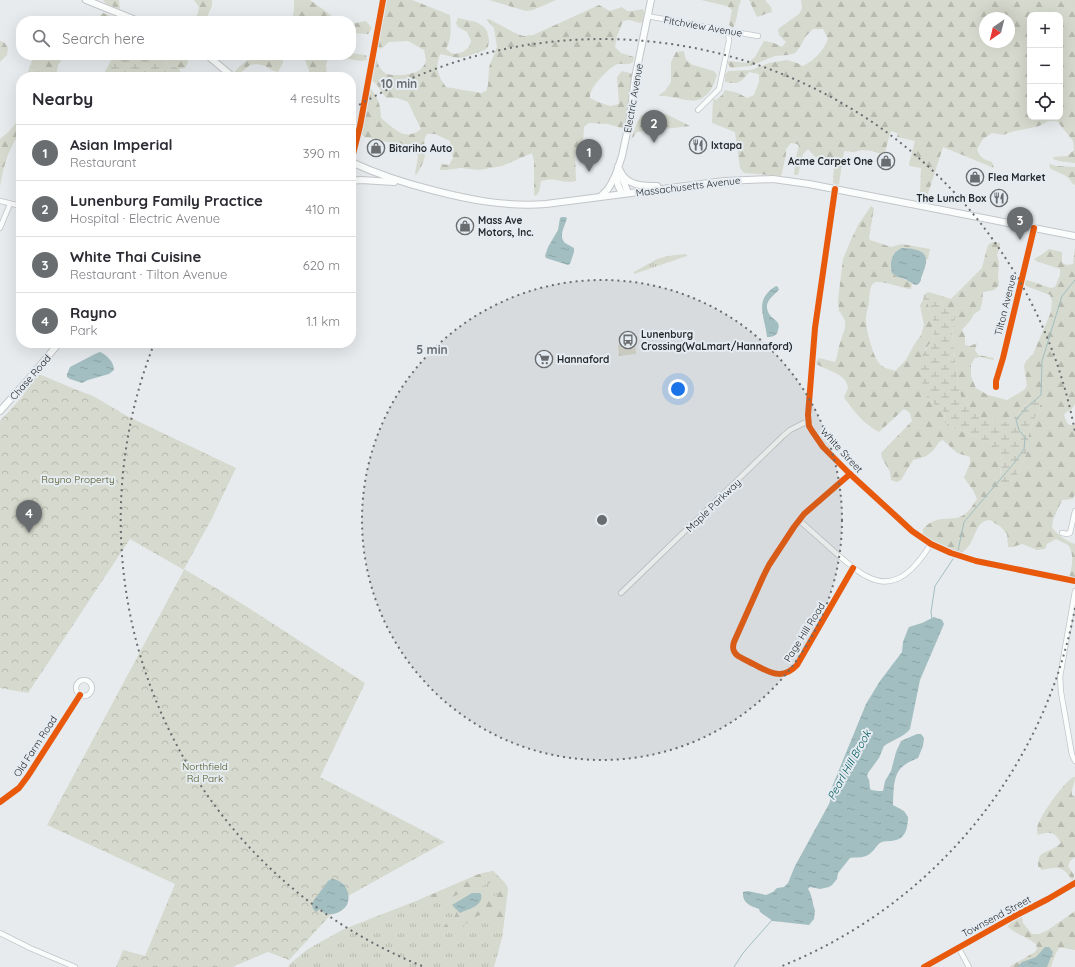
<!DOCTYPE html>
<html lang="en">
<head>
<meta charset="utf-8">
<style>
	:root { --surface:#fff; --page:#f2f2f3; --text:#2b2b33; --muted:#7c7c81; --line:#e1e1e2; --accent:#6a6d6f }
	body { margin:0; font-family:Quicksand,sans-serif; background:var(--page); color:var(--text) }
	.controls { position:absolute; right:12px; top:12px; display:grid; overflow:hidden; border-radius:8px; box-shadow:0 4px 16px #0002 }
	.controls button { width:36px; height:36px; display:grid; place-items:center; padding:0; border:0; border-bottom:1px solid var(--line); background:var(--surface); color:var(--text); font:20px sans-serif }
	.compass { position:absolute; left:979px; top:12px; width:36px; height:36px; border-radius:50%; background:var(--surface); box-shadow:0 4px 16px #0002; rotate:215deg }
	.you { position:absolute; left:678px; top:389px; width:14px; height:14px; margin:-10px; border:3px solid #fff; border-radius:50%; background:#1a73e8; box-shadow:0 0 0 6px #1a73e833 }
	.badge { display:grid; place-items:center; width:26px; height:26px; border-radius:50%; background:var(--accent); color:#fff; font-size:13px; font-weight:700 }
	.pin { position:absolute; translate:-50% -33px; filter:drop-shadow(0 1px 2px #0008) }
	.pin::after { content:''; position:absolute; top:21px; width:14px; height:12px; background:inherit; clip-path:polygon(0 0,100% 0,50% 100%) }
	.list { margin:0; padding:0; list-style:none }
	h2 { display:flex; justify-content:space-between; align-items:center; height:52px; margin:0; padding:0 16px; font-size:17px }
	h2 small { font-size:13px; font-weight:400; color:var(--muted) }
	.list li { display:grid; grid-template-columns:26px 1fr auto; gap:12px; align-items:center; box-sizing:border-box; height:56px; padding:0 16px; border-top:1px solid var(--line) }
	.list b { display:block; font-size:15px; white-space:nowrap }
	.list p { margin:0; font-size:13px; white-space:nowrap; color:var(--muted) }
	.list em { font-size:13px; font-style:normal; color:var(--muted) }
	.icon { flex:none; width:22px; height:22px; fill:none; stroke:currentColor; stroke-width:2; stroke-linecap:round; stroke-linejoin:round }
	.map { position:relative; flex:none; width:1075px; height:967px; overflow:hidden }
	.search { position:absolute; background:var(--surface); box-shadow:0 4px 16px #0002; left:16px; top:16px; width:340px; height:44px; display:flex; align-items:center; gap:10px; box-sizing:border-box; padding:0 14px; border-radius:16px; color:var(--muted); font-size:15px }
	.panel { position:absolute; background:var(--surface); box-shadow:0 4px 16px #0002; left:16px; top:72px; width:340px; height:276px; border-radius:16px }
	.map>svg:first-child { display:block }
	.grass { fill:url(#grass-tufts) }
	.forest { fill:url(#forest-firs); fill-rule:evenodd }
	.wetland { fill:url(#wetland-marsh) }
	.park { fill:url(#park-crowns) }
	.water { fill:url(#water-ripples) }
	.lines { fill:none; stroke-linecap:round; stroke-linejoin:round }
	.stream { stroke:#a2bec0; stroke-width:1 }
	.minor-casing { stroke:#c2c6c8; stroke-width:6 }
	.major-casing { stroke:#c2c6c8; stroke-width:8 }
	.minor { stroke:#fbfcfc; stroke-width:4.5 }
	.major { stroke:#fbfcfc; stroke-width:6 }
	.cycleway-casing { stroke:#e4ebf1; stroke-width:8 }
	.cycleway { stroke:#e8590c; stroke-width:6 }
	.ring { fill:none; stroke:#6a6d6f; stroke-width:2; stroke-dasharray:2 4 }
	.labels { text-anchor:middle; stroke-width:4; stroke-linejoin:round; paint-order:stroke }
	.street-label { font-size:10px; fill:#26292b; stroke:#e4ebf1 }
	.poi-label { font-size:10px; font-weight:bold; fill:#26292b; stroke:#e4ebf1; text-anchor:start }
	.park-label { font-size:10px; fill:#555725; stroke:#e4ebf1 }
	.water-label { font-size:11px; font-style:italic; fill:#02595c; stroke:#e4ebf1 }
	.centre { fill:#6a6d6f; stroke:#e4ebf1; stroke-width:2 }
	.ring-label { font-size:12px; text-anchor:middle; font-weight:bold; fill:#6a6d6f; stroke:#e4ebf1; stroke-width:4; stroke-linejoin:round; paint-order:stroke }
</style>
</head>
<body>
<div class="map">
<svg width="1075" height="967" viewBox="0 0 1075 967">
	<defs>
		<pattern id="grass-tufts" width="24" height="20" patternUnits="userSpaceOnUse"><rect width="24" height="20" fill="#d6d9cd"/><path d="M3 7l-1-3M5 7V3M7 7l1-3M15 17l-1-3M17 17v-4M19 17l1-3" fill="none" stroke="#b8bab0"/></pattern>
		<pattern id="forest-firs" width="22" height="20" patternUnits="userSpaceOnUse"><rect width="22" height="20" fill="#d6d9cd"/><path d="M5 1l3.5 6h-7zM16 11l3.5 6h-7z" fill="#b8bab0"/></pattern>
		<pattern id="wetland-marsh" width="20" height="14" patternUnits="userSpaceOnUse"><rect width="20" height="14" fill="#d6d9cd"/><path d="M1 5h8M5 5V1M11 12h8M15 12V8" fill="none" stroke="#b8bab0"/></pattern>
		<pattern id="park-crowns" width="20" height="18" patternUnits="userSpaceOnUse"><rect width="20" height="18" fill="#d6d9cd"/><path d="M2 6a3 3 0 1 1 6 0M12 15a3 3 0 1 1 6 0" fill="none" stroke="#b8bab0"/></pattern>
		<pattern id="water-ripples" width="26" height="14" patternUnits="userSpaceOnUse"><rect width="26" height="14" fill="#a2bec0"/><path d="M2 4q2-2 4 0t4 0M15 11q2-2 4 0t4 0" fill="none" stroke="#8ba3a5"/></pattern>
	</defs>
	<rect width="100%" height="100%" fill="#e7ebee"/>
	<!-- grass -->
	<g class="grass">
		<polygon points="685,254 687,256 634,274 634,272 657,259 668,256"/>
		<polygon points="635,342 636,354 619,356 618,345"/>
		<polygon points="493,871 504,882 508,888 502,938 494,967 288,967 291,963 308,949 344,929 416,901 479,874"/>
	</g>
	<!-- forest -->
	<g class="forest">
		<polygon points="103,0 119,0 120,9 106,4"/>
		<polygon points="194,0 212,0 212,6 205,21 194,21 198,13 199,7"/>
		<polygon points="294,0 310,0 339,21 291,21 294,11"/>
		<path d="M 386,0 L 412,0 L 450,15 C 451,28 452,38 446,49 L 451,53 L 455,54 L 463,52 L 469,47 L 471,41 L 467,32 L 458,27 L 456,23 L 458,18 L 476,22 L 483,26 L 487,31 L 489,40 L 488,47 L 485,50 L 465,57 L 458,58 L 440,54 C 435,69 437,74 446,87 L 481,93 L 486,91 L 488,85 L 489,67 L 497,47 L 494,28 L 486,19 L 489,19 L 515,33 L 523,36 L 533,35 L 599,5 L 610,11 L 622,7 L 627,11 L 632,11 L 643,9 L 645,15 L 644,21 L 640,23 L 629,20 L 623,21 L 617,36 L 615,47 L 621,53 L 634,57 L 633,62 C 628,66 624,63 618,64 C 610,66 594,84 591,92 C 590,94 590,96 590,98 L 598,102 L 610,106 L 619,104 L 617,77 L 622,71 L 633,74 L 635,77 L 624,129 L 608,124 L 589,123 L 584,127 L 583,143 L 578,149 L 575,155 L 576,181 C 567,183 564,181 555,180 C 551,179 546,180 541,181 L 539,192 L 536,196 L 534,195 L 534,161 L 532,153 L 502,166 L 479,170 L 461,168 L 446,170 L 440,170 L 441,164 L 449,165 L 453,158 L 450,141 L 435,134 L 427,134 C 422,142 426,145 425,153 C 425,160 420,170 416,175 L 415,174 L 418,156 L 415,150 L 380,140 L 365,137 L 361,134 L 368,88 L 370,88 C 378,96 381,107 381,118 C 395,129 404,142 421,129 L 408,102 L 397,98 L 386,98 L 377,85 L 371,79 L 374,59 L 376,56 C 377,62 379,69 385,73 C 391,77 416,75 421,69 C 423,67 425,64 426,61 L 424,50 L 408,41 L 389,42 L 381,49 L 377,47 Z"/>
		<polygon points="489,0 556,0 533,10 526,11"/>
		<path d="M 701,0 L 741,0 C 737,9 738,19 733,28 L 729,25 L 732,10 L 727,6 Z"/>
		<polygon points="749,0 765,0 771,7 772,12 757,17"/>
		<path d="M 801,0 L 1075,0 L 1075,163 L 1059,161 L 1053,159 L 1054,157 L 1067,156 L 1074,150 L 1073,141 L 1057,121 L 1048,121 L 1039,126 L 1011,132 L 1003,135 L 992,133 L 983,139 L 977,149 C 980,158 983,159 992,162 L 994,168 L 943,147 L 925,203 L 921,201 L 920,194 L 921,168 L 910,166 L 909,164 L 915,141 L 897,137 L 898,133 L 891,131 L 884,155 L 872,151 L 862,150 L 854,152 L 844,151 L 839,184 L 837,185 L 833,183 L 834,162 L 828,158 L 815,157 L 809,150 L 807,150 L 803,154 L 798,175 L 795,175 L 794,173 L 796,157 L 799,146 L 797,144 L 791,143 L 786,149 L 786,154 L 782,173 L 781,176 L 744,173 L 740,168 L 735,132 L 712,123 L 713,99 L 716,100 L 722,95 L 725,90 L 738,93 L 747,98 L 754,95 L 759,82 L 759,74 L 749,72 C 741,82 739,85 725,82 L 725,75 L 728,71 L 751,70 L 769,63 L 787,60 L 797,63 L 803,66 C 815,60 823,51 828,39 L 823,29 L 813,29 L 806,36 L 800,47 L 795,53 L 788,55 L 775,56 L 750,66 L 731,68 L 728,64 L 727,61 L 748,63 L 755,57 L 764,41 L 774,43 L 782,47 L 786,42 L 779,35 L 778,29 L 799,14 L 802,8 ZM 1030,15 L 1060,15 L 1060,117 L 1030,117 ZM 985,18 L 1009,18 L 1009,42 L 985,42 Z"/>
		<polygon points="103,13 125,21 99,21 99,17"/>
		<polygon points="366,21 372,28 368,34 351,33 351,24"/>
		<polygon points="0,41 4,42 8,48 7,55 0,62"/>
		<path d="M 684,51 L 686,60 L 693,65 L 714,71 L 717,75 C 715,80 713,88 709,92 C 696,109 678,95 660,96 L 659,95 L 665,91 L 671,82 L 671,62 L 676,52 Z"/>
		<polygon points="351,53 366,55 367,60 360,61 329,55 326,65 327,77 308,77 309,70 303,55 351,55"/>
		<polygon points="35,55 63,55 63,58 58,65 56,77 26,77 31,63"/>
		<polygon points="118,55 187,55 188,62 185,68 179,69 157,59 130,59"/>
		<path d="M 254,55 L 283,55 L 283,63 L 278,72 C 272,71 269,68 265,66 C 260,64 255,64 250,65 L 243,71 L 237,74 L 235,72 L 240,66 Z"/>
		<polygon points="107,68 118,70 124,77 102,77"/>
		<path d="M 21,105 L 21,136 L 17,137 C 7,153 3,168 0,187 L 0,139 C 12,130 20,121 21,105 Z"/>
		<polygon points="666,114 690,126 637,132 631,140 637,122 642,115"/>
		<path d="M 1049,164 L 1057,166 L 1075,167 L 1075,185 L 1073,184 C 1066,172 1060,175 1050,168 Z"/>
		<path d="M 871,206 L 874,208 L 869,238 L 870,240 L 891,247 L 902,244 L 930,249 L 928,259 L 926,260 C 925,251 918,250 910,249 C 907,248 903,247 900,249 C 892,252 888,266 893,273 C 896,277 900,277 904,279 C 907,280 910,282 912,284 L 911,289 C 903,289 879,279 874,283 C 869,286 870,295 869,300 C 869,306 866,312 866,318 C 865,327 873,356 879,363 C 882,368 890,369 895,371 L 906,360 L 914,345 L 921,335 L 924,325 L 920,305 L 923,300 L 927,301 L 935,327 L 933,339 L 925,350 L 927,398 L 944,412 L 945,423 L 950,428 L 964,431 L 1000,449 L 1002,461 L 1000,474 L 1016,477 L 1027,452 L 1029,431 L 1040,407 L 1036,392 L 1013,419 L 1007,422 L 994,422 L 983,419 L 970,408 L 961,397 L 958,386 L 953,342 L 952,332 L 955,319 L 943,306 L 940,301 L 942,296 L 951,299 L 982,268 L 987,248 L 989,244 L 993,242 L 1000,243 L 1000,246 L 997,255 L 999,262 L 998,277 L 999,285 L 994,290 L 983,292 L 982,303 L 980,310 L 974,314 L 970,321 L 962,330 L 965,336 L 965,345 L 970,346 L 977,343 L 975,350 L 978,355 L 994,358 L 993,360 L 980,357 L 975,358 L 971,364 L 971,376 L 976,388 L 988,395 L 1007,400 L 1024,390 L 1027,386 L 1024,366 L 1026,361 L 1033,354 L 1051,312 L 1052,301 L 1050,295 L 1026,286 L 1024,283 L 1027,280 L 1051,288 L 1055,287 L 1060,275 L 1060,269 L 1036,261 L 1034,259 L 1041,255 L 1049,249 L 1062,252 L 1062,263 L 1067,265 L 1073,264 L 1075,247 L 1075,404 L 1071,410 L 1066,412 L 1064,415 L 1067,423 L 1070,425 L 1075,425 L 1075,494 L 1073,499 L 1062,500 L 1053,520 L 1052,527 C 1057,535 1066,541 1075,544 L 1075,579 L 1069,578 C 1072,567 1075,554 1068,545 C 1064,543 1060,541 1056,539 L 1047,544 L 1045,549 L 1037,550 L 1022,544 L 1013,547 L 1008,547 L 1007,534 L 1001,527 L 990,520 C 987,520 985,521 983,522 C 973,529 975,545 961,553 L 936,544 L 923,535 L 923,529 C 925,527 928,524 930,523 C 940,516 952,521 962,516 C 968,513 973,505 977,499 L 973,490 L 964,478 L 970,463 L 970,457 L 957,453 L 943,440 L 939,442 C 932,454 927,457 913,460 L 901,480 L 897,482 L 891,480 L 890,472 L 882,458 L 881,453 L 912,421 L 910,413 L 904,409 L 879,432 C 866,426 852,410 844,397 L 848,388 C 848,386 847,384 846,382 C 842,373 823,369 815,363 L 819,358 L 835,362 C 838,355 838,348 841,340 C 845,327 849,323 839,311 L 838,300 L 843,259 L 850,242 L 858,225 Z"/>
		<path d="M 1073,777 L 1075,777 C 1075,784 1071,788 1072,795 L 1075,797 L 1075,857 L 1070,861 L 1068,866 L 1074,875 L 1074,879 L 1072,880 C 1063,866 1058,866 1042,870 L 1038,866 C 1039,852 1041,855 1052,849 C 1055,848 1058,845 1061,843 C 1055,832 1050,831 1038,835 C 1037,832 1037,831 1037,828 C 1040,815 1062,785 1073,777 Z"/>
		<path d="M 493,871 L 504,882 L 508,888 L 502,938 C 500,927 499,917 488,912 C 484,914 479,915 475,917 C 462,924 462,934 443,929 L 443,927 C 449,921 454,920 457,911 L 460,913 L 472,908 L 484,899 L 488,899 L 498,894 L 497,887 L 495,881 L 477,888 L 470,889 L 441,902 L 437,902 L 419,900 L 479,874 Z"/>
		<path d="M 1075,911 L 1075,950 L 1064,948 L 1059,948 L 1055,955 L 1051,967 L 1009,967 L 1035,952 L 1037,949 L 1036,944 C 1027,937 1016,934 1008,927 C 1010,921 1017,919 1022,917 L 1023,923 L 1032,934 L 1039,934 L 1048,930 Z"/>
	</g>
	<!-- wetland -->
	<g class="wetland">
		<polygon points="118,55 130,59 157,59 179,69 183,77 124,77 118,70 107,68 113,56"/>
		<polygon points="928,292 942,296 940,301 943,306 955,311 955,319 952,332 953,342 958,386 961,397 970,408 983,419 994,422 1007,422 1013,419 1036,392 1038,392 1042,400 1040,407 1029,431 1027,452 1016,477 1007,488 1001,489 999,487 1002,461 1000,449 964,431 950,428 945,423 944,412 927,398 922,382 919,360 933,339 935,327 927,301 923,300 924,295"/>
	</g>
	<!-- park -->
	<polygon class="park" points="39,374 72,388 93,396 127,416 236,468 211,520 184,569 244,605 365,683 320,777 445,842 348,896 289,960 268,952 232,967 116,967 123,950 145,956 175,884 47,825 184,570 130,539 28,693 0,688 0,421 22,397 32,381"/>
	<!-- water -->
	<g class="water">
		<path d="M 562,217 L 565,217 L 567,218 C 565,226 558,236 565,243 C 568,245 571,246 574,248 L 574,252 L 570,264 L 568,265 L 546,258 L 545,256 L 548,247 L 558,230 L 560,218 Z"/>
		<path d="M 902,248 C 908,248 920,249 924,254 C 929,260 924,270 922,276 C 920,279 922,279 920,282 C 918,285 918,284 915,285 L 905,279 L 898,277 L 892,273 C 889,262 892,252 902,248 Z"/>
		<path d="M 776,286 L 778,287 L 779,290 C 774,295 766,300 767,308 C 768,316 774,318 778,323 C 779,326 779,327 778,330 C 777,336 773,337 767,337 C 765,316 753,300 776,286 Z"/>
		<path d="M 100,352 C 107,355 114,362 114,370 L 109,374 L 88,380 L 82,383 L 70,379 L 67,377 L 67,374 L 70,367 L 95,354 Z"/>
		<path d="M 934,617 L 942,620 L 944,624 L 920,680 L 910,729 C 905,736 891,741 884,746 L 879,758 L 868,773 L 867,776 C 868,777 868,778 869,780 C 870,783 869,787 871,790 L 878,791 L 883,791 L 885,781 L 891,771 L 896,752 L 901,741 L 910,737 L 917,734 L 921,734 L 924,738 L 923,746 L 918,758 C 914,760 910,761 906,764 C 892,772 894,791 893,805 L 904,811 L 908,817 C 908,826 906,838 896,840 C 890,842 885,840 880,843 C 875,847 873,853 866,856 C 861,858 855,857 850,858 L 838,873 L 837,879 L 832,885 L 829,887 L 820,889 L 810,887 L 808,889 C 813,896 812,904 815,910 L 814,919 L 809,925 L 773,921 L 760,912 L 759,909 C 750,906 742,903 743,892 L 748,891 L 766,895 L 773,892 L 777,888 L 784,887 L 788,883 L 795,866 L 829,804 L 830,801 L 830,796 L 832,787 L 866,704 L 880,681 L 902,652 L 903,642 L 908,629 L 909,627 L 922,623 Z"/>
		<path d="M 332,879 C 343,880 351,891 348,902 C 347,909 335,916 328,914 C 325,914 322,912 320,909 L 316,912 C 313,910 312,907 312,903 L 328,881 Z"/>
		<path d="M 472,893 L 479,893 L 481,894 C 484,906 468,909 460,913 L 452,905 Z"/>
		<polygon points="1045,947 1049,947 1053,952 1047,967 1017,967 1022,962 1036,957"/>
	</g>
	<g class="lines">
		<!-- stream -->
		<g class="stream">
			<polyline points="958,551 964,522 1015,462 1024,449 1025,438 1019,430 1016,420 1027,407 1041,395 1042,361 1062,296 1075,280"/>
			<polyline points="932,619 931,612 935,586 953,559"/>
			<polyline points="734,967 743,953 772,920"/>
		</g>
		<defs>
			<g id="minor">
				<polyline points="647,16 740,33 758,36"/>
				<polyline points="698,110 719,89 729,41 728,31"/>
				<polyline points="351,162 360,126 383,0"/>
				<polyline points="835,189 815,328 808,415 809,426 812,431 823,447 850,474 898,518 912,531 931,544 951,553 976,561 1075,581"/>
				<polyline points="0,201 21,206"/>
				<polyline points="0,228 10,204"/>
				<polyline points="996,387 996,381 1003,358 1034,228"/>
				<path d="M 850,474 L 804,514 L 794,527 L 769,565 L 763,577 L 734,642 C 732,648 733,652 738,656 C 745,660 752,663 759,667 C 773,674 784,679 797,665 L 853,568"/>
				<path d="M 799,520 C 812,532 825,543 838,555 C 848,563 857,572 868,577 C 897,592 917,566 931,544"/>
				<polyline points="1062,533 1067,534 1070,533 1075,511"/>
				<polyline points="1075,591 1060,677 1061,692 1072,755 1075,761"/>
				<polyline points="621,593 783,436 790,430 808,421"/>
				<circle cx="84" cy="688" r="8"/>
				<polyline points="0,802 19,788 28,776 80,695"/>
				<polyline points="0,933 30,948 75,967"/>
				<polyline points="958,947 969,967"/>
				<polyline points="924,967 1013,917 1048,899 1075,883"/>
			</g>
			<g id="major">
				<polyline points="86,0 138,21"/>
				<polyline points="207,55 233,77"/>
				<path d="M 351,162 C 377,174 404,183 432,190 C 470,200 507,207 546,204 L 724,181 L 773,179 L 809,184 L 1075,236"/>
				<path d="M 618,167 C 620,171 622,175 625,178 C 633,186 646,186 657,186"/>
				<polyline points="616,174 618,185 622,194"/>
				<polyline points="621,174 628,193"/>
				<polyline points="351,181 361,180 394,182"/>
				<polyline points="600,197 608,189 611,184 616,174 622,156 629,123 635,78 651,0"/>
				<polyline points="0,411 27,381 59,343"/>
			</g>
		</defs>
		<!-- minor casing -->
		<use href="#minor" class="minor-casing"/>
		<!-- major casing -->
		<use href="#major" class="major-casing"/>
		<!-- minor -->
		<use href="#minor" class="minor"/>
		<!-- major -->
		<use href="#major" class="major"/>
		<defs>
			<g id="cycleway">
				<polyline points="351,162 360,126 383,0"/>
				<polyline points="835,189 815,328 808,415 809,426 812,431 823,447 850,474 898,518 912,531 931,544 951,553 976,561 1075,581"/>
				<polyline points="996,387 996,381 1003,358 1034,228"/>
				<path d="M 850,474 L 804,514 L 794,527 L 769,565 L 763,577 L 734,642 C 732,648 733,652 738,656 C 745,660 752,663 759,667 C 773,674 784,679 797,665 L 853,568"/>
				<polyline points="0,802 19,788 28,776 80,695"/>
				<polyline points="924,967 1013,917 1048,899 1075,883"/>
			</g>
		</defs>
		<!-- cycleway casing -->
		<use href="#cycleway" class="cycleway-casing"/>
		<!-- cycleway -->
		<use href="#cycleway" class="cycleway"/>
	</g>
	<!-- distance rings -->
	<circle cx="602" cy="520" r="240" fill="#6a6d6f" fill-opacity=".12"/>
	<g class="ring">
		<circle cx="602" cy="520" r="240"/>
		<path d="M1075 608A481 481 0 0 1 782 966M422 966A481 481 0 0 1 154 344M354 108A481 481 0 0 1 1075 432"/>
	</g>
	<!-- icons -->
	<defs>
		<symbol id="restaurant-ring" viewBox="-11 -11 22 22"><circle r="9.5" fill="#e4ebf1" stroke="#6a6d6f" stroke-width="1.5"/><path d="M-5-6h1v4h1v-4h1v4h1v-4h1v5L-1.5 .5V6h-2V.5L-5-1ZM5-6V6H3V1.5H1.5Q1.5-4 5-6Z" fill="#6a6d6f"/></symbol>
		<symbol id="shop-ring" viewBox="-11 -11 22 22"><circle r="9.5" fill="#e4ebf1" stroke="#6a6d6f" stroke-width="1.5"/><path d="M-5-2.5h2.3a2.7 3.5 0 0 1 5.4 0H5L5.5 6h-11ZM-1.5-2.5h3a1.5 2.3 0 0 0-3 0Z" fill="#6a6d6f"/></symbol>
		<symbol id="bus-ring" viewBox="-11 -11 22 22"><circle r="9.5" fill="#e4ebf1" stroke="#6a6d6f" stroke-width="1.5"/><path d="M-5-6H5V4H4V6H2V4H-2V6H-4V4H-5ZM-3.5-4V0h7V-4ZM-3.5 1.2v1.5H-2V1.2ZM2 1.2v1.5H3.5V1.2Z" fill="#6a6d6f"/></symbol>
		<symbol id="supermarket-ring" viewBox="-11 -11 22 22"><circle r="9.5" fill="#e4ebf1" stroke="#6a6d6f" stroke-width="1.5"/><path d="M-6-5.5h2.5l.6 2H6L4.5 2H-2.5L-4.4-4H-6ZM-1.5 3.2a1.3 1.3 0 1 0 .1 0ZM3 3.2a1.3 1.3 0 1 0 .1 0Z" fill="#6a6d6f"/></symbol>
	</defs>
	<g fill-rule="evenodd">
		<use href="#restaurant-ring" x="688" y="135" width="20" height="20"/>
		<use href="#shop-ring" x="366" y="138" width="20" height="20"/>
		<use href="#shop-ring" x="876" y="151" width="20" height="20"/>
		<use href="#shop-ring" x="965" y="167" width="20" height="20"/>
		<use href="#restaurant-ring" x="989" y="188" width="20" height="20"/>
		<use href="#shop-ring" x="455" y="216" width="20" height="20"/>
		<use href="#bus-ring" x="618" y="330" width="20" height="20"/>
		<use href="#supermarket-ring" x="534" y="349" width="20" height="20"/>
	</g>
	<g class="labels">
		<!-- street labels -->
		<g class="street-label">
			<text transform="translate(703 26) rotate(10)" y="4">Fitchview Avenue</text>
			<text transform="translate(633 98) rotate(-80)" y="4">Electric Avenue</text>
			<text transform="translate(688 186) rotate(-7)" y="4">Massachusetts Avenue</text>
			<text transform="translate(1005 305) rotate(-76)" y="4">Tilton Avenue</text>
			<text transform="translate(30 377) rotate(-49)" y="4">Chase Road</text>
			<text transform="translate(842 450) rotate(47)" y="4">White Street</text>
			<text transform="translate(713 505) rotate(-44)" y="4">Maple Parkway</text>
			<text transform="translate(804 632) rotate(-58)" y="4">Page Hill Road</text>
			<text transform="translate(35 746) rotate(-57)" y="4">Old Farm Road</text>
			<text transform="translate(996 916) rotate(-28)" y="4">Townsend Street</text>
		</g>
		<!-- poi labels -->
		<g class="poi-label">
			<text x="711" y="149">Ixtapa</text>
			<text x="389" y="152">Bitariho Auto</text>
			<text x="873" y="165" text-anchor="end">Acme Carpet One</text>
			<text x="988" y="181">Flea Market</text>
			<text x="986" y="202" text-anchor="end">The Lunch Box</text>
			<text x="478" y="224">Mass Ave<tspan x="478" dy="12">Motors, Inc.</tspan></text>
			<text x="641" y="338">Lunenburg<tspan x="641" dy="12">Crossing(WaLmart/Hannaford)</tspan></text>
			<text x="557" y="363">Hannaford</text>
		</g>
		<!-- park labels -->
		<g class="park-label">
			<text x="78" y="483">Rayno Property</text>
			<text x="205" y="770">Northfield<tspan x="205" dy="12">Rd Park</tspan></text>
		</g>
		<!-- water labels -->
		<g class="water-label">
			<text transform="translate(849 765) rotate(-61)" y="4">Pearl Hill Brook</text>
		</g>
	</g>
	<circle cx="602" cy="520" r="6" class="centre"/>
	<g class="ring-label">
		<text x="399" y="88">10 min</text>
		<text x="432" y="354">5 min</text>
	</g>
</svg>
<div class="controls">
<button>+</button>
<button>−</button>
<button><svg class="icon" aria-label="locate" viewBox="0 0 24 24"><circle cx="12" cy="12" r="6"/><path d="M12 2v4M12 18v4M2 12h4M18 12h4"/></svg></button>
</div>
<svg class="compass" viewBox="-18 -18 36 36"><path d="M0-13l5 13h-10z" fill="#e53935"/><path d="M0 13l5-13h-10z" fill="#7c7c81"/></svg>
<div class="you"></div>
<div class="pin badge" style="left:589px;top:172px">1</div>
<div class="pin badge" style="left:654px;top:143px">2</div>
<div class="pin badge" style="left:1020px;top:240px">3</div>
<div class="pin badge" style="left:29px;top:533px">4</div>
<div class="search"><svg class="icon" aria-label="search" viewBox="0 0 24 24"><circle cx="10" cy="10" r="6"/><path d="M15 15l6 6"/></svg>Search here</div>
<section class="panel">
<h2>Nearby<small>4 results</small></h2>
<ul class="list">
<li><span class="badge">1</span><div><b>Asian Imperial</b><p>Restaurant</p></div><em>390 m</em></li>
<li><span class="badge">2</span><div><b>Lunenburg Family Practice</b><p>Hospital · Electric Avenue</p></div><em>410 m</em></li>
<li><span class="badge">3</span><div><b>White Thai Cuisine</b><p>Restaurant · Tilton Avenue</p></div><em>620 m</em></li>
<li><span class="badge">4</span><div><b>Rayno</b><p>Park</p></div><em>1.1 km</em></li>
</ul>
</section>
</div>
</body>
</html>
